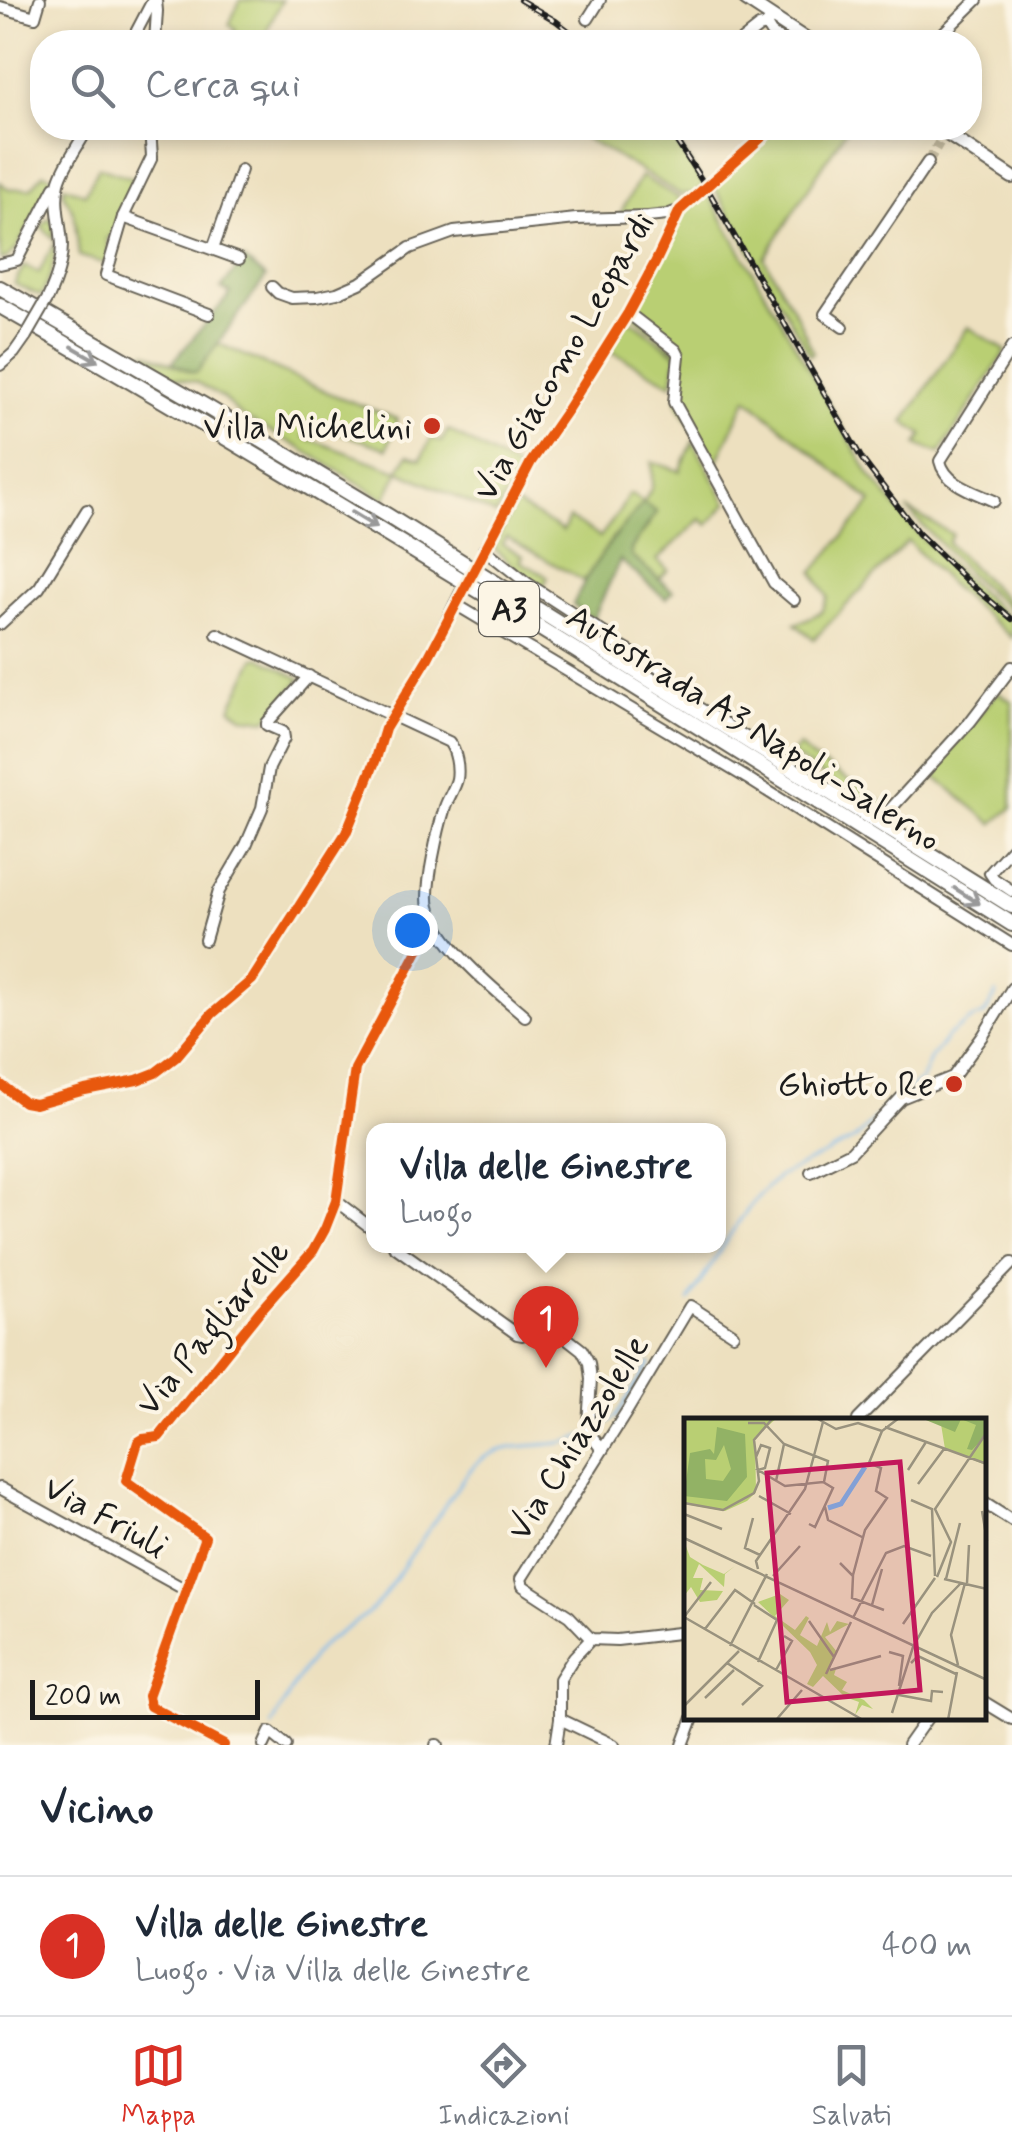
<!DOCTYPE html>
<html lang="it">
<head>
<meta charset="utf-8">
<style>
	:root { --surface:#fff; --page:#f6f6f7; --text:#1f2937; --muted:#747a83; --line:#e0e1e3; --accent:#d93025 }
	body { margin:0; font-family:Mynerve,sans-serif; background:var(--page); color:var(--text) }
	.scale { position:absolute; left:30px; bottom:25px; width:230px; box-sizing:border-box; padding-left:10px; border:5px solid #1c1c1c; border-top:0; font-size:28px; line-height:35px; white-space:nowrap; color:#1c1c1c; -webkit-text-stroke:8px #fcf5e5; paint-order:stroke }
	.you { position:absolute; left:412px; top:930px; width:35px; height:35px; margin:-25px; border:8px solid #fff; border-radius:50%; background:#1a73e8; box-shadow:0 0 0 15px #1a73e833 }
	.badge { display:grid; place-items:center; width:65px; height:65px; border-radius:50%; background:var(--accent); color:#fff; font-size:32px; font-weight:700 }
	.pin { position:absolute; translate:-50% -82px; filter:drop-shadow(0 2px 5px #0008) }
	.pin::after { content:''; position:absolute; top:52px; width:35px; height:30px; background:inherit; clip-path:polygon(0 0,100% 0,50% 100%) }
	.popup { position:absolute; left:366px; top:1123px; width:360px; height:130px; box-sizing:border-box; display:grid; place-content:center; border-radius:20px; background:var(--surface); filter:drop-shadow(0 2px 8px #0005); font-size:32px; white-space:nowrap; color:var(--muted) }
	.popup b { font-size:38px; color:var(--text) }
	.popup::after { content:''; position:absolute; left:50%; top:100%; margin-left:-20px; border:20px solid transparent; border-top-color:var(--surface) }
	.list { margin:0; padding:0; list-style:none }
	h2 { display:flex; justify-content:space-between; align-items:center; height:130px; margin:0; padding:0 40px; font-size:42px }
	h2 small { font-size:32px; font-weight:400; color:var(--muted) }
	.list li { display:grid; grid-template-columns:65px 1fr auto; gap:30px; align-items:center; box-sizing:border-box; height:140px; padding:0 40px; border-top:2px solid var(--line) }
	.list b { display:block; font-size:38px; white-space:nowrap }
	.list p { margin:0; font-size:32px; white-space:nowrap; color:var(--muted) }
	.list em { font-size:32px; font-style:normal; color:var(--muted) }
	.icon { flex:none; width:55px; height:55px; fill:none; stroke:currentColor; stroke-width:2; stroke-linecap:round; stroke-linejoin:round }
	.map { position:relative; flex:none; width:1012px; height:1745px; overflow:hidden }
	.search { position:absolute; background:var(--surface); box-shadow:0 5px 15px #0003; left:30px; right:30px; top:30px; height:110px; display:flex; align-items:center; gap:25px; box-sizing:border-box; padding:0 35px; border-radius:40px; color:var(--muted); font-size:38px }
	.sheet { height:270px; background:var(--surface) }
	nav { display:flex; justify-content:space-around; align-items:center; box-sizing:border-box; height:140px; border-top:2px solid var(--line); background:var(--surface); font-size:28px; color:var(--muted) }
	nav a { display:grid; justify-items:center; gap:5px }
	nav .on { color:var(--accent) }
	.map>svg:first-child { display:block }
	.green { fill:#b9cf73; stroke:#6a7648; stroke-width:2.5 }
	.forest { fill:#92b265; stroke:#576740; stroke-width:2.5 }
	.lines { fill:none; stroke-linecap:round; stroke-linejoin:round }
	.stream { stroke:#78b8ec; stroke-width:2.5 }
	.minor-tunnel { stroke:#c3b99e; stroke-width:10; stroke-dasharray:10 5; stroke-linecap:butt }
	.minor-casing { stroke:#656155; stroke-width:14 }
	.major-casing { stroke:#656155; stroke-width:16 }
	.highway-casing { stroke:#656155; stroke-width:18 }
	.minor { stroke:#fff; stroke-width:10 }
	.major { stroke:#fff; stroke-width:12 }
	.highway { stroke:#fff; stroke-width:14 }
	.rail-casing { stroke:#1c1c1c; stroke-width:6 }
	.rail { stroke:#fcf5e5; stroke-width:2.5; stroke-dasharray:8; stroke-linecap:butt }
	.minor-bridge-casing { stroke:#656155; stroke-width:14; stroke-linecap:butt }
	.minor-bridge { stroke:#fff; stroke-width:10 }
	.cycleway-casing { stroke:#fcf5e5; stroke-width:16 }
	.cycleway { stroke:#e8590c; stroke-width:10 }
	.oneway { stroke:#999 }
	.poi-dot { fill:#c8321e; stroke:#fcf5e5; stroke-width:4 }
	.labels { text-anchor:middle; stroke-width:8; stroke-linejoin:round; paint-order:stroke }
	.shield { fill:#fcf5e5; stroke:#5f5d58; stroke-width:2.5 }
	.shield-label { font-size:32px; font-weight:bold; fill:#1c1c1c }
	.street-label { font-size:35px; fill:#1c1c1c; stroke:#fcf5e5 }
	.poi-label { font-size:35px; fill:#1c1c1c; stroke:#fcf5e5; text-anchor:end }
	.inset-river { fill:none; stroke:#78b8ec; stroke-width:5 }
	.inset-road { fill:none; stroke:#99927e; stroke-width:2.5 }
	.view { fill:#c2185b; fill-opacity:0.15; stroke:#c2185b; stroke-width:5 }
	.inset-edge { fill:none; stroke:#1c1c1c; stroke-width:5 }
</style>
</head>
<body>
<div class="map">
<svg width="1012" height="1745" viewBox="0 0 1012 1745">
	<rect width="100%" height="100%" fill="#fcf5e5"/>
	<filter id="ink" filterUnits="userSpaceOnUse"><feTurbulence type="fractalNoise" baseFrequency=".01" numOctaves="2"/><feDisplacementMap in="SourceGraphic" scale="20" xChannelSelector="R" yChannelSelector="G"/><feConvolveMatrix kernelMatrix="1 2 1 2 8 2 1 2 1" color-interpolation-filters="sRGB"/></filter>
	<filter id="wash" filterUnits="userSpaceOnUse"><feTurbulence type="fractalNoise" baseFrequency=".0048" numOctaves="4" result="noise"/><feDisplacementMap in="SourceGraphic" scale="40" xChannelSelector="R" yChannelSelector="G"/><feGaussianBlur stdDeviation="2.25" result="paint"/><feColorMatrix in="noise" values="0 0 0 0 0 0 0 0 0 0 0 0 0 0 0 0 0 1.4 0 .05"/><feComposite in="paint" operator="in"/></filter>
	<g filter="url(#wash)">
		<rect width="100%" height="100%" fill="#ede0bf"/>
		<!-- green -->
		<g class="green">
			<polygon points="240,0 282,0 262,40 265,42 229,42 236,29 229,25"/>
			<polygon points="568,128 666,128 688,158 704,186 693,195 686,193 682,195"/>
			<polygon points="777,128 847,128 764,258 798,318 813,352 810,355 713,185"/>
			<polygon points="99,167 136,179 115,232 107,239 109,251 107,264 79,256 74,213 63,193 64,186 85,194"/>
			<polygon points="44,173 54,178 54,184 15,251 5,259 0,259 0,182 8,189 31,188"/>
			<polygon points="641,176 679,198 679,206 666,212 619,216"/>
			<polygon points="706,190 870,475 920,536 1012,622 1012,638 949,584 908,541 814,639 795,624 822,612 828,597 813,572 872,502 747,398 715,466 677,403 683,357 631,312 682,212"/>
			<path d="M 49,218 L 52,220 C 57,251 56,268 41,296 L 14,284 L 24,266 L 39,273 L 55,241 L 41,226 Z"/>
			<polygon points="627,317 677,355 672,384 607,349"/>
			<polygon points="968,327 1006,351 940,453 917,445 923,435 904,422"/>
			<polygon points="217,343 334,395 398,419 387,449 308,422 304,437 398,471 408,455 421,459 431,438 441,442 448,430 523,472 518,474 496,515 399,471 385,499 302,449 240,415 224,399 208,389 196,382 174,377 143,358 146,352 191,372 196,372"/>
			<polygon points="693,441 727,503 708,525 701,519 657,560 668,570 659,579 631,556 631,549 657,513 613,537 584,581 506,537 502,544 523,556 520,561 548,577 543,587 518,571 494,548 494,544 515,504 563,531 569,518 600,537 619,512 629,494 644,502 652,487 652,462 680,471"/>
			<polygon points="907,509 952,534 948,543 1012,606 1012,612 970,575"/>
			<polygon points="260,657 301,679 267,720 243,717 231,708 255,658"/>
			<polygon points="998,692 1012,702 1012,808 993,824 929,772"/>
			<polygon points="799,746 811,757 889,806 882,814 791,755"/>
		</g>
		<!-- forest -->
		<g class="forest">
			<polygon points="244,259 266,277 197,372 192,372 172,363 231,293 221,289"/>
			<path d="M 643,503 L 657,512 L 631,549 L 631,556 L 673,591 L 666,599 L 620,560 L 593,619 L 573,605 C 590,566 615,535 643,503 Z"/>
		</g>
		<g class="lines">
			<!-- stream -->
			<g class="stream">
				<polyline points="902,1093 921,1081 931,1057 949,1035 972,1019 984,1015 997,993"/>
				<path d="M 689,1301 C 715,1261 741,1208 778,1177 L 855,1139 L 888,1105"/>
				<polyline points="592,1431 616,1417 650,1363"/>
				<path d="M 272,1726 C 282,1706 307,1659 323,1645 C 343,1628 363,1621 380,1601 L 462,1480 C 467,1474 472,1467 478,1462 C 510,1436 551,1453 585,1435"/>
			</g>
		</g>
	</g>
	<g filter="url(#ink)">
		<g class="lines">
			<!-- minor-tunnel -->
			<polyline class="minor-tunnel" points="928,162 939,143"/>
			<defs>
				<g id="minor">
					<polyline points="0,7 35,17 40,0"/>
					<polyline points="772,17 766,25 771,33 784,42"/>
					<polyline points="588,19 600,0"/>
					<polyline points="131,42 153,0"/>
					<polyline points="155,42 157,11 156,0"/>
					<polyline points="740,42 759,27 766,25"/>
					<polyline points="934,42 977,0"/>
					<polyline points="150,128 152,157 123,217 106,275 209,314"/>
					<polyline points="712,182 772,128"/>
					<polyline points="123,217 239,259"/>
					<polyline points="213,249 241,170"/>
					<polyline points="0,264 17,260 55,187"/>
					<polyline points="272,287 278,293 292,298 317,297 337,293 360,283 410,248 454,232 576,219 648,217 667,215 680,210"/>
					<path d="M 48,298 C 56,281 62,264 62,245 C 61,224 54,204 59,183 C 64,164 79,145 88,128"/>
					<polyline points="628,313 676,350 679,356 674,402 774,583 794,600"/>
					<polyline points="843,327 825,314 928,162"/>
					<polyline points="0,365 14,353 26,336"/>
					<path d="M 994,501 C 974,492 945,484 940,461 L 1012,347"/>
					<polyline points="484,549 527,583 610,637 613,642 664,671"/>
					<polyline points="479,560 531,462 567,410 628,313 655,263 680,210 705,188"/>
					<polyline points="455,604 750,780 1012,945"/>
					<polyline points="0,624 39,588 87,510"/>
					<path d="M 217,634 L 449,742 C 456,751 459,767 457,779 C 455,788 448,798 445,807 C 439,826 424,889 429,907 C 441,947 494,989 525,1016"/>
					<polyline points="886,814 970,722 1012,667"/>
					<polyline points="1012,848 990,873 994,879 1012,891"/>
					<polyline points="205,940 219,891 246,845 262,808 269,768 284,738 283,732 267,725 267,723 309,676"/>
					<polyline points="0,1084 24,1102 35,1104 85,1090 137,1080 155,1073 176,1057 212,1014 252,980 346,833 376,759 385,729 428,658 461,592"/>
					<polyline points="811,1172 851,1152 901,1098 953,1077 983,1036 1012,988"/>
					<polyline points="336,1201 374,1230"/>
					<polyline points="394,1246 517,1334 522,1335 541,1326 554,1328 582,1350 589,1363 591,1379 588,1425 591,1435 602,1450"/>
					<polyline points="858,1420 1012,1263"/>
					<polyline points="0,1488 186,1590"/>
					<polyline points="984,1503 1012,1521"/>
					<polyline points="687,1632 617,1640 591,1639 569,1616 523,1586 521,1579 627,1411 690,1306 733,1334"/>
					<polyline points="984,1702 1012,1719"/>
					<polyline points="560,1719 614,1745"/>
					<polyline points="224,1745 150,1706 148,1696 205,1537 126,1481 138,1442 143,1439 159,1437 259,1312 313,1251 325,1229 336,1201 355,1069 435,919"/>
					<polyline points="264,1745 270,1732 286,1745"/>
					<polyline points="436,1745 438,1745"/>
					<polyline points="556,1745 560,1719 560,1679 574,1657 591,1639"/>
					<polyline points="683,1745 693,1718"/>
					<polyline points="908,1745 927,1718"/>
				</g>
				<g id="major">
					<polyline points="746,0 810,42"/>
					<polyline points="938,128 1012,177"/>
				</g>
				<g id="highway">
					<polyline points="0,288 205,406 388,516 1012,906"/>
					<path d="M 0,306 C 343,502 678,713 1012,924"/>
				</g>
			</defs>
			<!-- minor casing -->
			<use href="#minor" class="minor-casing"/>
			<!-- major casing -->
			<use href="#major" class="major-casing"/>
			<!-- highway casing -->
			<use href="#highway" class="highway-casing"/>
			<!-- minor -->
			<use href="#minor" class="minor"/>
			<!-- major -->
			<use href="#major" class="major"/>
			<!-- highway -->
			<use href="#highway" class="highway"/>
			<defs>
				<g id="rail">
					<polyline points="520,0 556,21 583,42"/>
					<polyline points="668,128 708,190 862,459 918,533 968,582 1012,619"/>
				</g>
			</defs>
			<!-- rail casing -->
			<use href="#rail" class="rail-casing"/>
			<!-- rail -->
			<use href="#rail" class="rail"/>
			<defs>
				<polyline id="minor-bridge" points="26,336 48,298"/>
			</defs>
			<!-- minor-bridge casing -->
			<use href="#minor-bridge" class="minor-bridge-casing"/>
			<!-- minor-bridge -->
			<use href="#minor-bridge" class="minor-bridge"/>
			<defs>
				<g id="cycleway">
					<polyline points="0,1084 24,1102 35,1104 85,1090 137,1080 155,1073 176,1057 212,1014 252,980 346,833 376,759 385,729 428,658 531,462 567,410 628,313 655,263 680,210 772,128"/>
					<polyline points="224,1745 150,1706 148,1696 205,1537 126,1481 138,1442 143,1439 159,1437 259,1312 313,1251 325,1229 336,1201 355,1069 435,919"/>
				</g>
			</defs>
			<!-- cycleway casing -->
			<use href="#cycleway" class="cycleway-casing"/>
			<!-- cycleway -->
			<use href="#cycleway" class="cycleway"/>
		</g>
		<!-- one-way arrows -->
		<defs><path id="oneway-shaft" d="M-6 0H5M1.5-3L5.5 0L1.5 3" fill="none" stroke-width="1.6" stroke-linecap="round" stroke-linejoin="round" transform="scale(2.5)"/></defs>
		<g class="oneway">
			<use href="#oneway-shaft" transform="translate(85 354) rotate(30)"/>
			<use href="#oneway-shaft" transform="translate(364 520) rotate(31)"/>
			<use href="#oneway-shaft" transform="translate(967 896) rotate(32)"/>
		</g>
	</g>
	<!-- markers -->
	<g class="poi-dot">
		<circle cx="432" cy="426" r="10"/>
		<circle cx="954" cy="1084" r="10"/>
	</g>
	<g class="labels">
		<!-- shield labels -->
		<rect class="shield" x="479" y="582" width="60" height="54" rx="8"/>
		<g class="shield-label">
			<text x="509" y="620">A3</text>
		</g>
		<!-- street labels -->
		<g class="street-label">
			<text transform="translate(563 356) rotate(-60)" y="12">Via Giacomo Leopardi</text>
			<text transform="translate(754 727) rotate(32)" y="12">Autostrada A3 Napoli-Salerno</text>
			<text transform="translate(212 1327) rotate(-50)" y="12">Via Pagliarelle</text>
			<text transform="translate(577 1437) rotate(-58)" y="12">Via Chiazzolelle</text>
			<text transform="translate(106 1516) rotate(29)" y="12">Via Friuli</text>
		</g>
		<!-- poi labels -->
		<g class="poi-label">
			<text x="412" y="438">Villa Michelini</text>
			<text x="934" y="1096">Ghiotto Re</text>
		</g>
	</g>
	<!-- overview -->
	<g transform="translate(684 1418)">
		<rect width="302" height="302" fill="#ede0bf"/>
		<path d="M 0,0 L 93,0 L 71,19 L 72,74 L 63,83 L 41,93 L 0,86 ZM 256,0 L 302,0 L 302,47 L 261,31 ZM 0,123 L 6,139 L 19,147 L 40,156 L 51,148 L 41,156 L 40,169 L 15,146 L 9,160 L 19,160 L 16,172 L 39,173 L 33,182 L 16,184 L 7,169 L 0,178 ZM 96,176 L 105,182 L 91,198 L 111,212 L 122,198 L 125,200 L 116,217 L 133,228 L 143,204 L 146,214 L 153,203 L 165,206 L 141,219 L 153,234 L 144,252 L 152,251 L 150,257 L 163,264 L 158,272 L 180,282 L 189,291 L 178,287 L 171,297 L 175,284 L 161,279 L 139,258 L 129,269 L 123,266 L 133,247 L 126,234 L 74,184 Z" fill="#b9cf73"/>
		<path d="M 237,0 L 302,0 L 302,17 L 288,32 L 283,31 L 292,7 L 277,1 L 271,14 ZM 33,9 L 61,16 L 63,59 L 43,83 L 0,78 L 6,35 L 26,31 L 30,36 ZM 40,27 L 47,51 L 39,63 L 22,61 L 21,41 L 32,42 Z" fill="#92b265" fill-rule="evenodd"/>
		<path class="inset-river" d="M 144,90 L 157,86 L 181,49"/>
		<path class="inset-road" d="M 132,0 L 152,11 L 174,5 L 198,13M 64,5 L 80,5 L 100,26 L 144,43 L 140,64M 201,9 L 303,46M 72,39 L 77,27 L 86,30 L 81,50 L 74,52 L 101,68 L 139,64 L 149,70 L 131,109 L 125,106M 185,45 L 198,13 L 215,0M 224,52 L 242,24M 92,63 L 100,26M 234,66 L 260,31M 75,78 L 107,96M 227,82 L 248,91 L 251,158M 0,85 L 39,92 L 70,75 L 75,63 L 70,22 L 89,0M 141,89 L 144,102 L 178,119M 298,93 L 303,123M 0,96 L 38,111M 69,100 L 61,130 L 76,137M 0,120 L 303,262M 156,145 L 169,158 L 168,180 L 200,192M 74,151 L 72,143 L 121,71 L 139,4M 169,157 L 181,112 L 203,80 L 192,73 L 197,50 L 185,45M 89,158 L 116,128M 253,159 L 267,124 L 251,91 L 303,14M 260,161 L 303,171M 262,161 L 276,105M 283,165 L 285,127M 70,187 L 93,202 L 74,244M 188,187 L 198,151M 0,199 L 27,164M 0,199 L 179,302M 169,200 L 202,135 L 220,128 L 247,138M 125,203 L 150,239M 219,206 L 251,160M 21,211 L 51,172 L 71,186M 46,228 L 83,156M 205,234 L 219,238 L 215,268M 43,245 L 78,268 L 58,287M 227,245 L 234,238 L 272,256M 274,247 L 267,217 L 281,165M 92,252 L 108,223 L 100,218M 146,252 L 197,238M 142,256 L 167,204M 215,277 L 247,283 L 248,273 L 259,274M 21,280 L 50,252M 0,288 L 55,233M 208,295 L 229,229 L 248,195 L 277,165M 92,302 L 118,272M 264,302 L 273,254"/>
		<path class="view" d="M 216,44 L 236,272 L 103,284 L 83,55 Z"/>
		<rect width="302" height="302" class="inset-edge"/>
	</g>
</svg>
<div class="scale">200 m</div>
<div class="you"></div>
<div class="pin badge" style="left:546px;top:1368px">1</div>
<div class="popup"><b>Villa delle Ginestre</b>Luogo</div>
<div class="search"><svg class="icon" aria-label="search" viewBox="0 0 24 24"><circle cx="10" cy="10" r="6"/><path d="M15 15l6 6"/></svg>Cerca qui</div>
</div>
<section class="sheet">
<h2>Vicino<small></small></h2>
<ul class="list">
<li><span class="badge">1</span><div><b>Villa delle Ginestre</b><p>Luogo · Via Villa delle Ginestre</p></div><em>400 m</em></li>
</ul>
</section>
<nav>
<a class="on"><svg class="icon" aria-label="map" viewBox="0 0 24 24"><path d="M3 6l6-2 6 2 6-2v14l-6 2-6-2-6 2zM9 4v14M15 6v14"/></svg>Mappa</a>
<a><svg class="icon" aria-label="directions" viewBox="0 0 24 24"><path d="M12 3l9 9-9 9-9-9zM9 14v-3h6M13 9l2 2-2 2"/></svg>Indicazioni</a>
<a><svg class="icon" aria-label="saved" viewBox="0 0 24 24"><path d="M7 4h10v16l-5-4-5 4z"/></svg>Salvati</a>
</nav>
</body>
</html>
